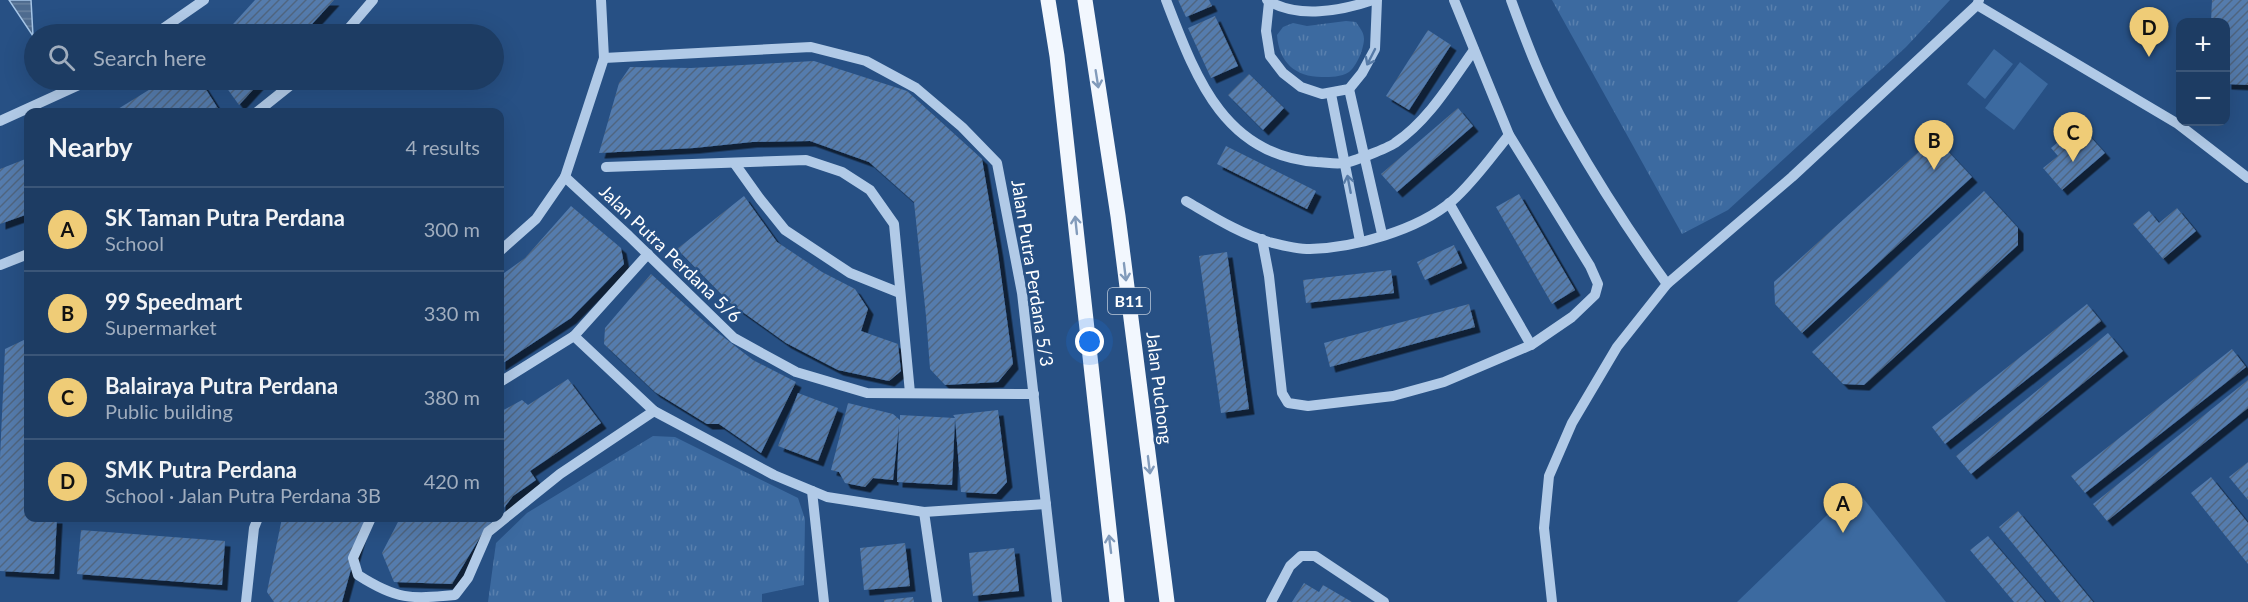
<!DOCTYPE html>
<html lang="en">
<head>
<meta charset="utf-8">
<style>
	:root { --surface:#1d3c63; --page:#254369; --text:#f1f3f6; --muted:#a0adbe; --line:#3b5678; --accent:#efcc77 }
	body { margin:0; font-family:Lato,sans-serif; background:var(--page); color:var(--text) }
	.controls { position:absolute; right:18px; top:18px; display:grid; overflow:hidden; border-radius:12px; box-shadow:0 6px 24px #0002 }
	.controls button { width:54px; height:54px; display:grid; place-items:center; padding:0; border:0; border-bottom:2px solid var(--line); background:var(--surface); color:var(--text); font:30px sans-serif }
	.you { position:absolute; left:1090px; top:342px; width:21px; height:21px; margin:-15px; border:4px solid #fff; border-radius:50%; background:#1a73e8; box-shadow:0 0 0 9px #1a73e833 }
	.badge { display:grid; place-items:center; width:39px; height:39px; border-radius:50%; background:var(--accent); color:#111; font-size:20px; font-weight:700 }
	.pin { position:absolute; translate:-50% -50px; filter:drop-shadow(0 2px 3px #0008) }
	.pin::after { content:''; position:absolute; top:32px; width:21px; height:18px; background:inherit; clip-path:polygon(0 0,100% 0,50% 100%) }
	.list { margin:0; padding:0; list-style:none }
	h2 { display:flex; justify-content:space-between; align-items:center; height:78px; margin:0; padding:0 24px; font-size:26px }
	h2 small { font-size:20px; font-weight:400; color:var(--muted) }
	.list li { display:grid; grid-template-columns:39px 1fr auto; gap:18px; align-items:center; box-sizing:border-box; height:84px; padding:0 24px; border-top:2px solid var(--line) }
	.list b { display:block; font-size:22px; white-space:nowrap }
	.list p { margin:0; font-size:20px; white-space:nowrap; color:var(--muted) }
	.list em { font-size:20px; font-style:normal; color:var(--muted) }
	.icon { flex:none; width:33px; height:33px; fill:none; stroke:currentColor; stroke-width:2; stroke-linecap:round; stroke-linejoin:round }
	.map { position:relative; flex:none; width:2248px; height:602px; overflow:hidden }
	.search { position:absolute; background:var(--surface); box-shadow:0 6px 24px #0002; left:24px; top:24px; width:480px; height:66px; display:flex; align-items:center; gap:15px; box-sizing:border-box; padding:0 21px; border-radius:33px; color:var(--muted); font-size:22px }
	.panel { position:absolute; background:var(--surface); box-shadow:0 6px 24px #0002; left:24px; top:108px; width:480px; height:414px; border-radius:12px }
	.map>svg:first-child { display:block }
	.grass { fill:#3c6aa0 }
	.park { fill:url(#park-tufts) }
	.water { fill:url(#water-rules); stroke:#a5c5e7; stroke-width:1.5 }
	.building { fill:url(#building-hatch); filter:url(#shadow) }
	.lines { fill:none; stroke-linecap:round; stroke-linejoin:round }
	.minor { stroke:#b1cae7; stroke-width:10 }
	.major { stroke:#f2f7fe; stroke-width:15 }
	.oneway { stroke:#577ba7 }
	.oneway2 { stroke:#829bbb }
	.labels { text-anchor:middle; stroke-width:5; stroke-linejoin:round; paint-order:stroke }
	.shield { fill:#275084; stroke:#becada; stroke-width:1.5 }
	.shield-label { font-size:16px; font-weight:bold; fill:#fff }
	.street-label { font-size:18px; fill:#fff; stroke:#275084 }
</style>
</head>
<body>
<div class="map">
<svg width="2248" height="602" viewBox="0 0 2248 602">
	<defs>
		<pattern id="park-tufts" width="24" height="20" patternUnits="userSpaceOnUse" patternTransform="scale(1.5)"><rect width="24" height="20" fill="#3c6aa0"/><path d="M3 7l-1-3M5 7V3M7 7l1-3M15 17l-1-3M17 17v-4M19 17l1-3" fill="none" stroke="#5980ae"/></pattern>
		<pattern id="water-rules" width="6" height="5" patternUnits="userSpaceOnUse" patternTransform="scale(1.5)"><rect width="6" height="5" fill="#4e6b8f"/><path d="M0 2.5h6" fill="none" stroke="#6981a0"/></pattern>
		<pattern id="building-hatch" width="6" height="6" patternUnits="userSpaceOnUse" patternTransform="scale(1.5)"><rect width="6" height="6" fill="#547cad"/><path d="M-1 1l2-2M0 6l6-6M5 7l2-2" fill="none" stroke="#506681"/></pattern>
		<filter id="shadow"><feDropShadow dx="5.5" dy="5.5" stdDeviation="0" flood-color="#0009"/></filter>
	</defs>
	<rect width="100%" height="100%" fill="#275084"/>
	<!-- grass -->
	<g class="grass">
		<polygon points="1994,49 2013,64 1985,99 1967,84"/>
		<polygon points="2020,62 2048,84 2014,130 1985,108"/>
		<polygon points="1855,488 1946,602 1737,602"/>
	</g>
	<!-- park -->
	<g class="park">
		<polygon points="1552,0 1950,0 1906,47 1728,210 1682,234"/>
		<path d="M 1346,21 L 1356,22 C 1359,27 1364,32 1364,39 C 1364,48 1357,66 1349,72 C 1341,77 1331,77 1322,77 C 1295,77 1279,62 1277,35 L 1283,27 L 1293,23 L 1307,26 Z"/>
		<polygon points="653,436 675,437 798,498 805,519 804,585 762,594 762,602 488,602 496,543 527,513"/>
	</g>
	<!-- water -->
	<polygon class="water" points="9,0 31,0 33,36"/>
	<!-- building -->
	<g class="building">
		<polygon points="255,0 334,0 303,34 224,34"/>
		<polygon points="1178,0 1209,0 1212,6 1186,17"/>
		<polygon points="2212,0 2248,0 2248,85 2226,84 2226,22 2211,22"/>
		<polygon points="1215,16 1238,66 1211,78 1188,28"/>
		<polygon points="1428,30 1451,45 1409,110 1386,96"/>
		<polygon points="814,61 907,91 982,159 998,253 1013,364 998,382 945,385 930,369 926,316 914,202 869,162 810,141 752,142 694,148 599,153 619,83 630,67 691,68"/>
		<polygon points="1249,74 1284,108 1263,130 1228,95"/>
		<polygon points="165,80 200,80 219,110 215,112 113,112"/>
		<polygon points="221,80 262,80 239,105"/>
		<polygon points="1458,108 1473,126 1397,192 1381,174"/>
		<polygon points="2086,132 2105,153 2062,190 2043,168 2058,156 2051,148 2065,136 2072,144"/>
		<polygon points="1226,146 1316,191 1307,209 1217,164"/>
		<polygon points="1925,146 1943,146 1972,177 1802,333 1775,304 1774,282"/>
		<polygon points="28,158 28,214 0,224 0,169"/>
		<polygon points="1984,191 2018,228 2018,245 1864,385 1843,384 1812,352"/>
		<polygon points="1519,194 1575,290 1552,304 1496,207"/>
		<polygon points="744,196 777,242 822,272 855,289 868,309 861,331 898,344 901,371 889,381 838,370 786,343 730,303 677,249"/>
		<polygon points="571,206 621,248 624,264 571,318 500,365 500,276 525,258"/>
		<polygon points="2177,208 2196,231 2163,259 2133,224 2149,211 2159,223"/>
		<polygon points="1454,245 1462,263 1425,280 1417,262"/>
		<polygon points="1227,252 1249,409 1221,413 1199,256"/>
		<polygon points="1391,270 1394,293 1306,303 1303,280"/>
		<polygon points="651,274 708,325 753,360 796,382 761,453 719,424 707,424 655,392 604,344 605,328"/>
		<polygon points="1469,304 1475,327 1330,367 1324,343"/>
		<polygon points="2087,304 2101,321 1945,444 1932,427"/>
		<polygon points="2108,333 2123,351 1971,474 1956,456"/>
		<polygon points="28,338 28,518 57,518 54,574 0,571 0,458 5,349"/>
		<polygon points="2232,349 2246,367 2085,493 2071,476"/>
		<polygon points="568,379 601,423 530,471 536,480 513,496 500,513 500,412 522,400 528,405"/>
		<polygon points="2248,380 2248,408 2107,521 2093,504"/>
		<polygon points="798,393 838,408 818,461 778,446"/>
		<polygon points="848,403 893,414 900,420 900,415 955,418 953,415 998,410 1007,482 996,494 961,492 955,418 952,485 897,482 899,425 893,480 873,478 865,487 845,483 839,472 831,470"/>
		<polygon points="2248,462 2248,500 2229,477"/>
		<polygon points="2211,477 2248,523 2248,564 2191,493"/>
		<polygon points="2018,511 2093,602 2061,602 1999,527"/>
		<polygon points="282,518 365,518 342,602 274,602 267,592"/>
		<polygon points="400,518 495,518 485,529 452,584 394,582 382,553"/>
		<polygon points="81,530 225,541 222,585 77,574"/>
		<polygon points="1988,536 2045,602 2014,602 1970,550"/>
		<polygon points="905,543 910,586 864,590 860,548"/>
		<polygon points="1014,548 1019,591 973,596 969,553"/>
		<polygon points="1304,583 1319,592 1323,585 1352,602 1292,602"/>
		<polygon points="913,597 914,602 884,602 884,600"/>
	</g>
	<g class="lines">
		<!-- minor -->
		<g class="minor">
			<path d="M 1166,0 C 1195,75 1223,156 1317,162 C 1325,162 1336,165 1344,163 C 1352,162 1388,148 1395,143 C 1429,120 1451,82 1474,50"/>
			<path d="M 1267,0 C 1297,19 1341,11 1373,0"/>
			<path d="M 1511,0 C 1527,44 1544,89 1568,130 C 1598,183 1631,234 1667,284"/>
			<polyline points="1269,2 1266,31 1270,56 1283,73 1301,87 1322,94 1349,89 1362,73 1375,49 1377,0"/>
			<polyline points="1977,5 2178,124 2248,178"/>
			<polyline points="155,34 204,0"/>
			<polyline points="344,34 373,0"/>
			<polyline points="604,58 811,47 866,61 916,88 962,127 997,163 1022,293 1057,602"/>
			<polyline points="1349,89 1382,234"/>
			<polyline points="1331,94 1360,241"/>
			<polyline points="257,112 297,80"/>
			<polyline points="0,121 90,80"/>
			<polyline points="735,164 760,199 785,230 850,273 900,293"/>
			<polyline points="606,167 806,160 842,172 870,190 894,224 910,393"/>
			<polyline points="565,177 629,236 734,338 796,372 867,393 1034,394"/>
			<path d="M 1186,201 C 1212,216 1240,234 1269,242 C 1281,245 1297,249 1310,249 C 1354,248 1418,230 1452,201 C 1473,183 1491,157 1509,135"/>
			<polyline points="1449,203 1531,345"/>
			<polyline points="1262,239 1269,276 1282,393 1288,403 1308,406 1393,396 1444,382 1531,345 1572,317 1595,295 1598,284 1590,266 1509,135 1454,0"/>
			<polyline points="500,251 536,219 565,177 604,58 601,0"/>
			<polyline points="0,265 28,254"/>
			<polyline points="574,336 654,411 774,475 827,497 924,512 1046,504"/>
			<polyline points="500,382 574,336 648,254"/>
			<polyline points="812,491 824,602"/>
			<polyline points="924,512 937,602"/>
			<path d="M 371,518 L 353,558 L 358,575 C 397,600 410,599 455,595 L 468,578 L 488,532 L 560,474 L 654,411"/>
			<polyline points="246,602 254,528 258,518"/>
			<polyline points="1271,602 1290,566 1301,556 1315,556 1384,602"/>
			<polyline points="1552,602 1544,528 1549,476 1572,423 1617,347 1667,284 1792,177 1977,5 1979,0"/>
		</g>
		<!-- major -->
		<g class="major">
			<polyline points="1048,0 1057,56 1117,602"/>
			<polyline points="1085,0 1118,216 1167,602"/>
		</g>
	</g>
	<!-- one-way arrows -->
	<defs><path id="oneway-shaft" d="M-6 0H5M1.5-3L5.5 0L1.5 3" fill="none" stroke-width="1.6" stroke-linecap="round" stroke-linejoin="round" transform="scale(1.5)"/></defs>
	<g class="oneway">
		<use href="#oneway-shaft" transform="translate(1371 57) rotate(117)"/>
		<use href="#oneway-shaft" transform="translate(1349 184) rotate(-101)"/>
	</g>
	<g class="oneway2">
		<use href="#oneway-shaft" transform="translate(1097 79) rotate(81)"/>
		<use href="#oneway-shaft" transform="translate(1076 225) rotate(-96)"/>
		<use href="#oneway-shaft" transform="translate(1125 272) rotate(83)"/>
		<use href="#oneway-shaft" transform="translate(1149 465) rotate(83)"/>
		<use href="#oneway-shaft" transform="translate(1110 544) rotate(-97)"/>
	</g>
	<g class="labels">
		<!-- shield labels -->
		<rect class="shield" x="1108" y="288" width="42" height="26" rx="4.5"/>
		<g class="shield-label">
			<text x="1129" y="307">B11</text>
		</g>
		<!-- street labels -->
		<g class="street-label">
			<text transform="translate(670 254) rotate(44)" y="6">Jalan Putra Perdana 5/6</text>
			<text transform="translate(1032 273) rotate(81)" y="6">Jalan Putra Perdana 5/3</text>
			<text transform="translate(1159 388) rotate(83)" y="6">Jalan Puchong</text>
		</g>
	</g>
</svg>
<div class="controls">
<button>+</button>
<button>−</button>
</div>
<div class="you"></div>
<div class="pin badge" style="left:1843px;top:533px">A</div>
<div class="pin badge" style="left:1934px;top:170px">B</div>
<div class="pin badge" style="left:2073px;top:162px">C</div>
<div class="pin badge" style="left:2149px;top:57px">D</div>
<div class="search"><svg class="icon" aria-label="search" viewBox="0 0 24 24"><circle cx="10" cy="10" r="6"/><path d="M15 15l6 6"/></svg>Search here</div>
<section class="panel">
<h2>Nearby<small>4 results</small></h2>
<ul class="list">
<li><span class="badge">A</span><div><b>SK Taman Putra Perdana</b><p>School</p></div><em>300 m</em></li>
<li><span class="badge">B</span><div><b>99 Speedmart</b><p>Supermarket</p></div><em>330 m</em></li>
<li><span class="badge">C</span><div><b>Balairaya Putra Perdana</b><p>Public building</p></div><em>380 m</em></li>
<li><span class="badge">D</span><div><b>SMK Putra Perdana</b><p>School · Jalan Putra Perdana 3B</p></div><em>420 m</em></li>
</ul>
</section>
</div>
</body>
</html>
